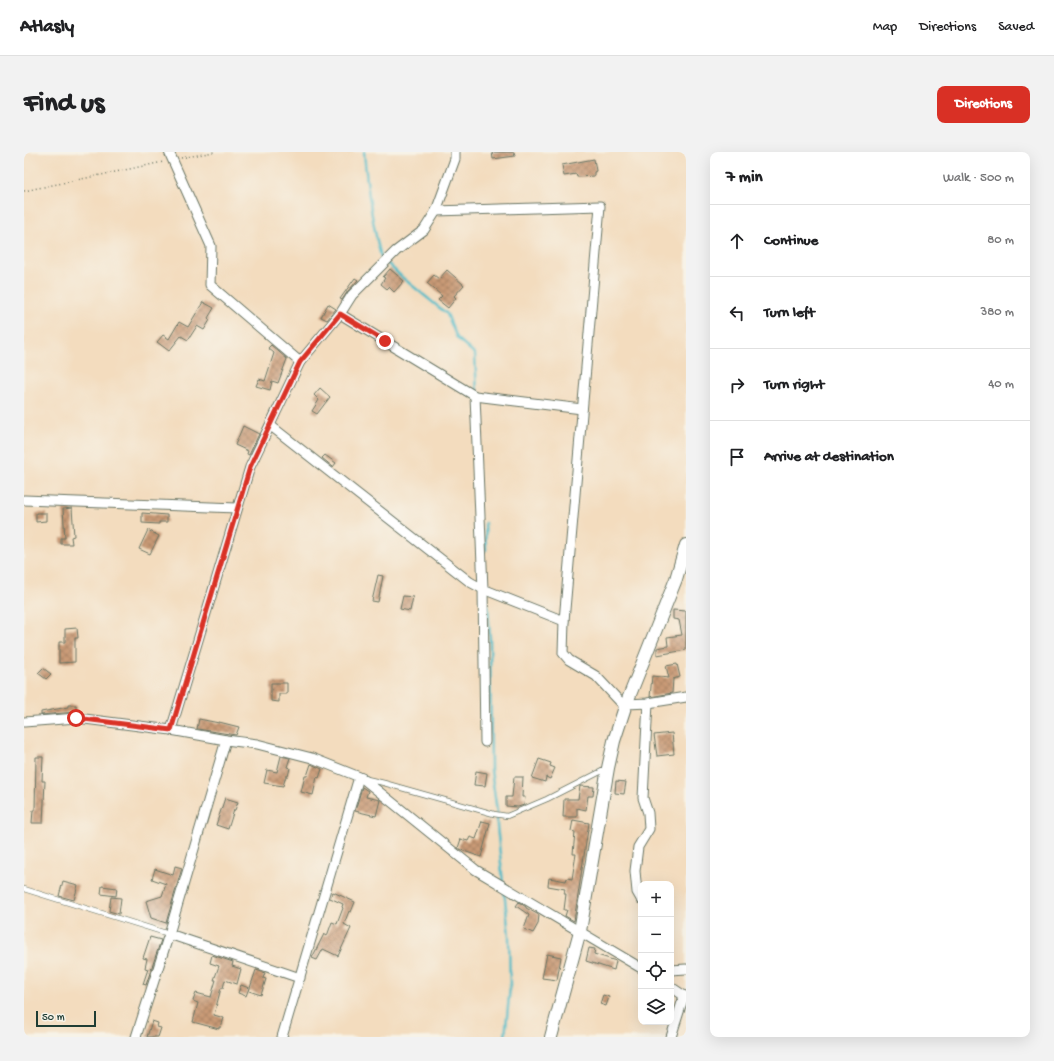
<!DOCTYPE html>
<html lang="en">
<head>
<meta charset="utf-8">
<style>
	:root { --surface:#fff; --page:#f2f2f2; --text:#202124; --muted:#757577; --line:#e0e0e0; --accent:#d93025 }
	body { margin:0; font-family:"Gochi Hand",sans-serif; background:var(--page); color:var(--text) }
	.controls { position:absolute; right:12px; bottom:12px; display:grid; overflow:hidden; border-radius:8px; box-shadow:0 4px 16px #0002 }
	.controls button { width:36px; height:36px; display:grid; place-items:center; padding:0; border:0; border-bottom:1px solid var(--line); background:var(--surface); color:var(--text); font:20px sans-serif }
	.scale { position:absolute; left:12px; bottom:10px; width:60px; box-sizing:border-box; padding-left:4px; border:2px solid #1f3d34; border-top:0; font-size:11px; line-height:14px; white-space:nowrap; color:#1f3d34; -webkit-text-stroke:3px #f7f3e8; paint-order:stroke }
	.stop { position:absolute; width:12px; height:12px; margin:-9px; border:3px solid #d93025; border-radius:50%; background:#fff }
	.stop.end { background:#d93025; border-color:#fff; box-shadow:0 1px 4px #0008 }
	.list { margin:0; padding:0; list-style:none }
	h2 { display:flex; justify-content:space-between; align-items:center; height:52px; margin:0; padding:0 16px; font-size:17px }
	h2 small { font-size:13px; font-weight:400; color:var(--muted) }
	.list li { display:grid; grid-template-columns:26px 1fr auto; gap:12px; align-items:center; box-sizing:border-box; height:72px; padding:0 16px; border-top:1px solid var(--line) }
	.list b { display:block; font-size:15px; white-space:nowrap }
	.list em { font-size:13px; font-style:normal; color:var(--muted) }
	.icon { flex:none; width:22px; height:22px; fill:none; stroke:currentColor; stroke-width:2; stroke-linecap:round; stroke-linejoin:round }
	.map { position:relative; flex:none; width:662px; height:885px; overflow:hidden; border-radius:8px }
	header { display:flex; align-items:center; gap:24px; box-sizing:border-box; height:56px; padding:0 20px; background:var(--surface); border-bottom:1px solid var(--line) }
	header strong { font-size:19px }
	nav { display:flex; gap:22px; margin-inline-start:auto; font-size:14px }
	.intro { display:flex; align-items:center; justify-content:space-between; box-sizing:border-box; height:96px; padding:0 24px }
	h1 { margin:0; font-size:28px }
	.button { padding:10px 18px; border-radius:8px; background:var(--accent); color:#fff; font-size:14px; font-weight:700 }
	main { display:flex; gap:24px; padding:0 24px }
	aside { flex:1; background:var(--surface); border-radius:8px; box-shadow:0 4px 16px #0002 }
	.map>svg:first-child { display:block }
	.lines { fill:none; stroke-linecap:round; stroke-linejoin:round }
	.stream { stroke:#4ebbc8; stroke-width:2.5 }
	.building { fill:url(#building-cross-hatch) }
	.lane-casing { stroke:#697564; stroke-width:6 }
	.street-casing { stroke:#697564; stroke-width:11 }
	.secondary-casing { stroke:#697564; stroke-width:14 }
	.path { stroke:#697564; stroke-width:1.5; stroke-dasharray:1 3; stroke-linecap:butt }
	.lane { stroke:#fff; stroke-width:4.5 }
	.street { stroke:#fff; stroke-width:9 }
	.secondary { stroke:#fff; stroke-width:12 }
	.route { stroke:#d93025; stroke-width:5 }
</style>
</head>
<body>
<header>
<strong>Atlasly</strong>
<nav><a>Map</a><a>Directions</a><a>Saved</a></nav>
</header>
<div class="intro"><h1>Find us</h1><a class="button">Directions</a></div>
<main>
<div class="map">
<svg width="662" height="885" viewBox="0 0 662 885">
	<defs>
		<pattern id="building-cross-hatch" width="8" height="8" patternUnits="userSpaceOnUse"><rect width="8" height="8" fill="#c99a76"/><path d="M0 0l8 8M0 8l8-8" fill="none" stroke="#a37f62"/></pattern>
	</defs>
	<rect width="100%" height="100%" fill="#f7f3e8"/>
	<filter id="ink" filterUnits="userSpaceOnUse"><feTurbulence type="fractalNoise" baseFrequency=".025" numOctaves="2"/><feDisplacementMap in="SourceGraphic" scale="8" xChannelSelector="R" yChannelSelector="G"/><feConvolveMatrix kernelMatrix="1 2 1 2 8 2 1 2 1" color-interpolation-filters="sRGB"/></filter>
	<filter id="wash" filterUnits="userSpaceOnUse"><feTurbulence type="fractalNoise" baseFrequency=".012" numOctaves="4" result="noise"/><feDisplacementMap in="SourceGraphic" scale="16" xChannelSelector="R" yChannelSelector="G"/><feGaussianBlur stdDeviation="0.9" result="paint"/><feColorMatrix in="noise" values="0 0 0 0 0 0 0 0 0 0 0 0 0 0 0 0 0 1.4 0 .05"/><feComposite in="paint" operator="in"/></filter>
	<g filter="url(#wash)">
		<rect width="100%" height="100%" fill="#f3dcbe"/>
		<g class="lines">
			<!-- stream -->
			<g class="stream">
				<path d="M 340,0 C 343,35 348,71 357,105 L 360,107"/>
				<polyline points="363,111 379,126 423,162 433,186 451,202 453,242"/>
				<polyline points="461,371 462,398"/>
				<polyline points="464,453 466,487 467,618 473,659 473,674 479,731"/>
				<polyline points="480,738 485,784 486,835 481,885"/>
			</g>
		</g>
		<g id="blocks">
			<!-- building -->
			<g class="building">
				<polygon points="468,0 490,0 491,4 469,7"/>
				<polygon points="570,7 572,19 570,20 570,24 553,25 552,22 540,24 538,13"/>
				<polygon points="366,117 380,129 370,140 365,135 363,137 357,132 361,126 359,125"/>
				<polygon points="423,118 440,133 430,144 432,146 424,156 414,148 418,144 403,131 410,123 415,127"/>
				<polygon points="331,126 334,128 324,139 318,148 316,147"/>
				<polygon points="179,150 190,156 184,166 186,168 180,178 173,174 164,188 157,184 145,199 133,190 139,183 145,187 155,170 164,175"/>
				<polygon points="304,152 312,157 303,168 297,165"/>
				<polygon points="247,193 263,207 254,231 248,229 246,238 232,234 235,227 241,229 250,201 244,196"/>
				<polygon points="296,236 306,245 293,262 288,259 295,248 290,243"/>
				<polygon points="219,274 235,282 225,303 223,302 224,299 211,293"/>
				<polygon points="301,303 312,311 309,315 298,306"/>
				<polygon points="48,356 50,384 47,385 48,392 37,392 37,386 41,386 39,357"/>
				<polygon points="12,361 22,361 22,369 12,370"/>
				<polygon points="118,361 143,363 143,370 135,370 135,372 118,371"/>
				<polygon points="124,378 135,384 126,402 115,397"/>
				<polygon points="354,423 359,424 354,450 348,449"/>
				<polygon points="379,444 389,445 386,459 376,457"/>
				<polygon points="649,458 662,459 662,498 633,503 633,496 644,494 643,485 658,483 655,468 649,467"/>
				<polygon points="53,476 54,486 51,486 51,510 35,511 35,490 41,490 41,477"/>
				<polygon points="653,512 656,525 649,527 648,541 626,545 628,524 645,526 642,514"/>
				<polygon points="19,516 27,522 22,527 14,521"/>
				<polygon points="247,531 263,531 263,542 255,542 255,550 247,549"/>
				<polygon points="44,553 52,553 52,560 17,563 17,560 44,555"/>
				<polygon points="175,567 195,571 195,570 215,575 212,583 173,577"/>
				<polygon points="648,581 650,602 633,604 630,583"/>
				<polygon points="257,604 266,606 263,615 266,616 264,624 262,624 259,634 240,631 243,618 253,620"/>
				<polygon points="12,605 19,605 18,629 21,629 19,671 8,671 9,658 11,658"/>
				<polygon points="515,607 527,611 526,614 531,616 526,627 522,625 521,630 508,626"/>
				<polygon points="287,612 298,617 295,626 293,625 289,643 277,640 281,624 283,624"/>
				<polygon points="452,619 463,621 461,634 450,633"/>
				<polygon points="490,625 499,625 498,645 501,645 500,653 494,655 482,654 482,645 488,645"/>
				<polygon points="592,629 602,630 600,642 591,641"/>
				<polygon points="556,634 570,635 569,644 564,644 562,658 553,656 553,665 539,665 540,647 554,647"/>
				<polygon points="338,635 344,639 342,645 356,648 352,664 331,659"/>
				<polygon points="201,646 214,650 211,658 210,658 204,677 192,673"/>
				<polygon points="549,668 565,671 550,769 541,764 543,758 540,758 542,742 540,742 541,737 524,734 525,726 542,729 543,726 548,727 552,702 549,702 551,680 547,679"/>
				<polygon points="458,669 466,671 457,705 437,698 434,696 437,687 444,689 446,685 452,687"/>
				<polygon points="151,714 158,716 142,771 127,766 122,749 138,744 142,732 128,727 131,717 149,723"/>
				<polygon points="39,729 54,733 50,748 35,744"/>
				<polygon points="78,734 93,736 92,744 77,742"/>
				<polygon points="309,740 331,750 327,760 325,759 320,772 327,776 314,804 299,797 293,808 288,806 300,782 303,784 308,770 313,772 319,756 318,755 319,752 306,746"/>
				<polygon points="87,745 97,746 95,762 85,759"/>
				<polygon points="495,750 502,755 502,756 515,763 514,772 509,781 500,777 505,763 492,754"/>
				<polygon points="126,785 137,788 122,833 119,832 124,817 121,816 123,807 119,806"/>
				<polygon points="565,796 571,797 570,802 592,809 590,818 562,809"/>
				<polygon points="523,802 537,805 533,828 518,826"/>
				<polygon points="188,803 209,810 208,814 217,817 213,832 201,828 199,836 197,836 190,863 200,866 197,875 195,875 195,877 169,870 174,851 169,849 172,841 187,845 192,828 190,828 195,814 186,811"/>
				<polygon points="232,818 241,821 239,826 242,827 237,843 225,839"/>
				<polygon points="217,833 225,836 222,844 214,841"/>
				<polygon points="579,843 585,845 582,854 576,852"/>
				<polygon points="128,869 134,871 133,875 137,876 134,885 123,885"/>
			</g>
		</g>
	</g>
	<g filter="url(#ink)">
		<use href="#blocks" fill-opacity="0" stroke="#697564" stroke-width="1"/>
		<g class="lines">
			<defs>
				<g id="lane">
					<polyline points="343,627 360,631 470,662 483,664 523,647 582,617"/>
					<polyline points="0,737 145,782"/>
				</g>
				<g id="street">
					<polyline points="145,0 187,94 186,133 276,210"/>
					<polyline points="412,59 576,54 540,469 539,501 545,508 572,524 601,555"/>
					<polyline points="316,162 451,244 558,257"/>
					<polyline points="451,244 459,437 461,590"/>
					<polyline points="247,274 446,430 459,437 540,469"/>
					<polyline points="0,348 213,356"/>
					<polyline points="603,552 624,551 662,545"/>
					<polyline points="0,570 53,566 147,578 202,588 233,592 288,606 338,626 452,718 617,816"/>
					<polyline points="147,578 226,315 276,210 316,162 328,143 372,99 400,78 412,59 431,7 431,0"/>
					<polyline points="617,747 613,740 611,719 614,695 625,677 624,661 619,646 624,551"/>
					<polyline points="145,782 276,826"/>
					<polyline points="647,818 662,817"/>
					<polyline points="647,835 662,845"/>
					<polyline points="112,885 145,782 202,588"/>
					<polyline points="258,885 335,625"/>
					<polyline points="647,885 660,844"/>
				</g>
				<polyline id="secondary" points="527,885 556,779 584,616 590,589 601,555 652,427 662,393"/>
			</defs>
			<!-- lane casing -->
			<use href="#lane" class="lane-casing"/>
			<!-- street casing -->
			<use href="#street" class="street-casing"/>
			<!-- secondary casing -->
			<use href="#secondary" class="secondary-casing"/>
			<!-- path -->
			<g class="path">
				<polyline points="157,6 190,0"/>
				<polyline points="0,39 139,10"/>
			</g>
			<!-- lane -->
			<use href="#lane" class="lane"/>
			<!-- street -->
			<use href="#street" class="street"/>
			<!-- secondary -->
			<use href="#secondary" class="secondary"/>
		</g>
	</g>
	<g class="lines" filter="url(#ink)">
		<!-- route -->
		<polyline class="route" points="52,566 147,578 226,315 276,210 316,162 361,189"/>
	</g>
</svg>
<div class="controls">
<button>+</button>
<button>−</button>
<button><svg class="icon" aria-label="locate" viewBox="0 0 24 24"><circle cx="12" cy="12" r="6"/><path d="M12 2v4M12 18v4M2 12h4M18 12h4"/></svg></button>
<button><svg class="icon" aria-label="layers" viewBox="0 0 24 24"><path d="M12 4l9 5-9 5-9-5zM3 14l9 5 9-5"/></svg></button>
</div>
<div class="scale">50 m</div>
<div class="stop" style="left:52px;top:566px"></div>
<div class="stop end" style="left:361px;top:189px"></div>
</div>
<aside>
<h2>7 min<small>Walk · 500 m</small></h2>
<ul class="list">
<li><svg class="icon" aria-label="ahead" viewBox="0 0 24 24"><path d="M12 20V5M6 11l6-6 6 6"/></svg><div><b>Continue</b></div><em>80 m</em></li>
<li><svg class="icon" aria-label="left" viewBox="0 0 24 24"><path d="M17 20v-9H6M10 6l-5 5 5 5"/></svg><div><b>Turn left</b></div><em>380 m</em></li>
<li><svg class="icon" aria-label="right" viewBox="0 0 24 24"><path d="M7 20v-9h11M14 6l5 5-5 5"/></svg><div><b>Turn right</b></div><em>40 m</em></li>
<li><svg class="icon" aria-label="arrive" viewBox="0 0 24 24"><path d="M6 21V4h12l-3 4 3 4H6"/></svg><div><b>Arrive at destination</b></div></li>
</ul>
</aside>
</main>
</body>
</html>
